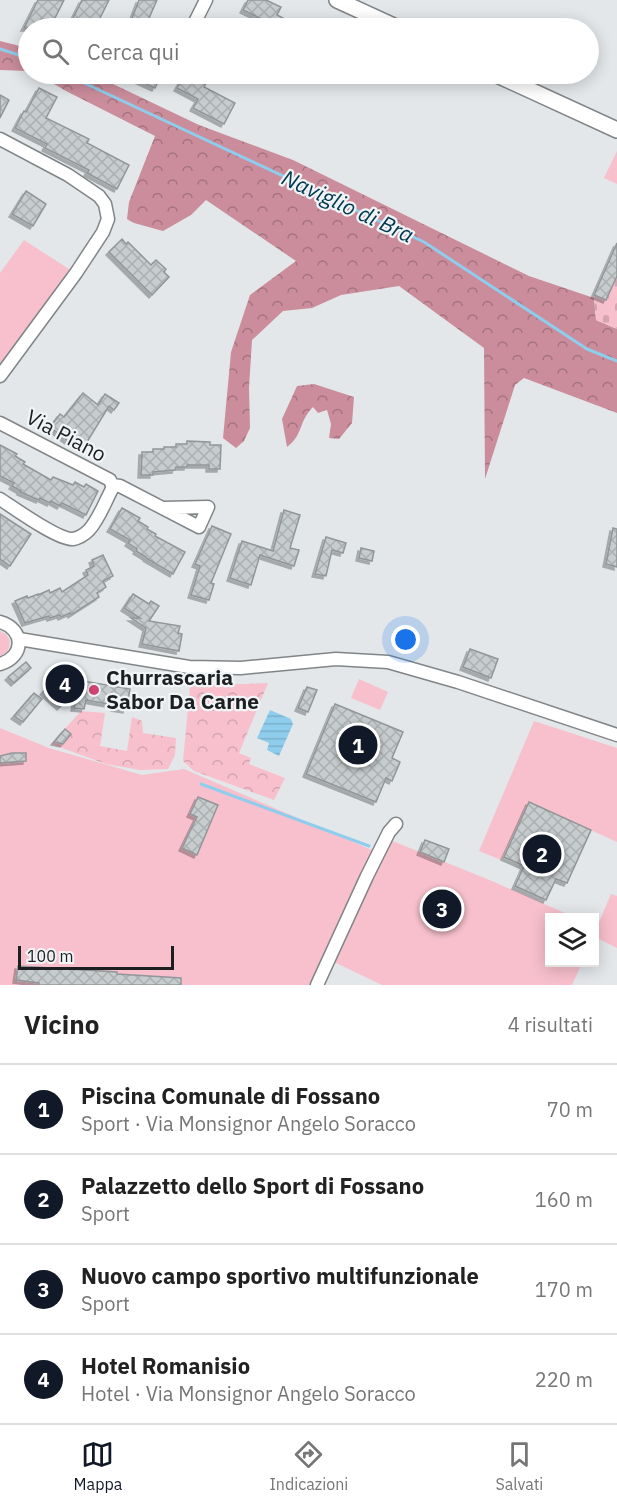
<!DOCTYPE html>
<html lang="it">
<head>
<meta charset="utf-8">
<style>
	:root { --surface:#fff; --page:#f2f2f2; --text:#222; --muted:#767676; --line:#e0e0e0; --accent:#111827 }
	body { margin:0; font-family:"IBM Plex Sans",sans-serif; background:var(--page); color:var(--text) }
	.controls { position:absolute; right:18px; bottom:18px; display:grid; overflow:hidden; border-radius:0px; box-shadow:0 3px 15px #0003 }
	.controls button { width:54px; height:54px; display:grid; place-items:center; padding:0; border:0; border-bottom:2px solid var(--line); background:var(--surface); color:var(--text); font:30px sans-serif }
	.scale { position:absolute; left:18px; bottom:15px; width:156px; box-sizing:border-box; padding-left:6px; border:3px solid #1d1e1f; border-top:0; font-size:16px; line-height:21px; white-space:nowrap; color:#1d1e1f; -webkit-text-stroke:4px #f0f4f7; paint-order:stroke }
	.you { position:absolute; left:406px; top:640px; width:21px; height:21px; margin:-15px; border:4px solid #fff; border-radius:50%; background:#1a73e8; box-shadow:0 0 0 9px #1a73e833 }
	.badge { display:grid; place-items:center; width:39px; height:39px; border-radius:50%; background:var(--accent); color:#fff; font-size:20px; font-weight:700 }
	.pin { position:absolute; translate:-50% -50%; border:3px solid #fff; box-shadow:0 2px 6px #0006 }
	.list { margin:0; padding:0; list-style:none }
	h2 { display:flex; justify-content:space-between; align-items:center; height:78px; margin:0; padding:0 24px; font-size:26px }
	h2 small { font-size:20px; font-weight:400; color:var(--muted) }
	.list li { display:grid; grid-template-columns:39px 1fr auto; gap:18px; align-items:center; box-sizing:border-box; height:90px; padding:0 24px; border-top:2px solid var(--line) }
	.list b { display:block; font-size:22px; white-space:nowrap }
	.list p { margin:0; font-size:20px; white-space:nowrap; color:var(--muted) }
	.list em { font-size:20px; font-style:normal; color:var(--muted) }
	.icon { flex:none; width:33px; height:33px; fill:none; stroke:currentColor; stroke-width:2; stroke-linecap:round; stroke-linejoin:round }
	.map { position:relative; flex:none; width:617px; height:985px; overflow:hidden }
	.search { position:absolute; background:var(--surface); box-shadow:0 3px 15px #0003; left:18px; right:18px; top:18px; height:66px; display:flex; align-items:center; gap:15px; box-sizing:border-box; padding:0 21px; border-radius:33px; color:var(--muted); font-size:22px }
	.sheet { height:438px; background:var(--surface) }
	nav { display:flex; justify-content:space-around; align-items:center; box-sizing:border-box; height:84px; border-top:2px solid var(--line); background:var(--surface); font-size:16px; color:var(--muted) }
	nav a { display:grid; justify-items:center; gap:3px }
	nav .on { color:var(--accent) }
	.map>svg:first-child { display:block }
	.green { fill:#f7c0cc }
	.forest { fill:url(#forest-crowns) }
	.cemetery { fill:url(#cemetery-stones) }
	.park { fill:url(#park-crowns) }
	.water { fill:url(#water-rules) }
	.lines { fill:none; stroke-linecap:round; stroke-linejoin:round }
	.stream { stroke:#8fcded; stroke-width:3 }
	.building { fill:url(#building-cross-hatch); stroke:#929698; stroke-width:1.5; filter:url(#shadow) }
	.minor-casing { stroke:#808587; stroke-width:15 }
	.major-casing { stroke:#808587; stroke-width:18 }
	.minor { stroke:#fff; stroke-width:12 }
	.major { stroke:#fff; stroke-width:15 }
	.poi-dot { fill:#d14372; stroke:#f0f4f7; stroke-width:2 }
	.labels { text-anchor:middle; stroke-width:4.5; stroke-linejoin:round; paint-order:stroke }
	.street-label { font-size:21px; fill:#1d1e1f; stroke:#f0f4f7 }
	.poi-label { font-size:21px; font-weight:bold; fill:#1d1e1f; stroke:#f0f4f7; text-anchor:start }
	.water-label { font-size:22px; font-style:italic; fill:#00374c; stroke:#f0f4f7 }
</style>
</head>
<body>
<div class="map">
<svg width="617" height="985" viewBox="0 0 617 985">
	<defs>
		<pattern id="forest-crowns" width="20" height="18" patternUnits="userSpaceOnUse" patternTransform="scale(1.5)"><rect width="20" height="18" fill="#cb8d9b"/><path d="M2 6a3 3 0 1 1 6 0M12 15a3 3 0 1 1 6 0" fill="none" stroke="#a4737e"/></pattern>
		<pattern id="cemetery-stones" width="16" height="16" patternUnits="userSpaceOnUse" patternTransform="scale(1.5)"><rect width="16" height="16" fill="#f7c0cc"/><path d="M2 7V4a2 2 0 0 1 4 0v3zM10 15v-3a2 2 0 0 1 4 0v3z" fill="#d3a5af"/></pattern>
		<pattern id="park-crowns" width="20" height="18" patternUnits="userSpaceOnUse" patternTransform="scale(1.5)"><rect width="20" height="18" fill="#f7c0cc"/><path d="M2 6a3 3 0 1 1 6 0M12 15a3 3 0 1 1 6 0" fill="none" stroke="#d3a5af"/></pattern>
		<pattern id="water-rules" width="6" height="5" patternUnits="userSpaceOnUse" patternTransform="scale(1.5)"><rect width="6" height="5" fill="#8fcded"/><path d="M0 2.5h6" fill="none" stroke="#7bb0cb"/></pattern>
		<pattern id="building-cross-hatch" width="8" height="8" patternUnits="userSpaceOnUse" patternTransform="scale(1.5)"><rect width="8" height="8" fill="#c7ccce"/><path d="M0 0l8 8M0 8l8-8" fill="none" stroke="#aaafb0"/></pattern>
		<filter id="shadow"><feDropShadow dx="-3" dy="3" stdDeviation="0" flood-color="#0004"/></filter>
	</defs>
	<rect width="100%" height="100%" fill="#e3e7ea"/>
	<!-- green -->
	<g class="green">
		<polygon points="617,151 617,184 604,178"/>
		<polygon points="24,240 69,269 53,294 0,363 0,273"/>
		<path d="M 0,631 C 10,635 12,642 7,652 L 0,656 Z"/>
		<polygon points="359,679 388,692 380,710 351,698"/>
		<polygon points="534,721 617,748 617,842 529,802 501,860 479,851"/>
		<polygon points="0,728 49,748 142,775 184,769 372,850 311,985 0,985"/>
		<polygon points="390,840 492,881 574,917 550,918 550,962 582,963 572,985 382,985 334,962"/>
		<polygon points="611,894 617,896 617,948 595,937 595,927 597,927"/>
	</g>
	<!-- forest -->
	<g class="forest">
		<polygon points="0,41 28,48 28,71 0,70"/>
		<polygon points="37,74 92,74 199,125 293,160 529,276 594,298 596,320 617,329 617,413 524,378 515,385 485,479 484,348 399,286 341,295 312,308 283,311 252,340 249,388 250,428 244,441 236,448 223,438 231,352 250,295 296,261 206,200 191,215 163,231 134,223 127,219 129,202 155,136 66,91"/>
		<path d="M 314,384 L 354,397 L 352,423 L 339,439 L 329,438 L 331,424 L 327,410 L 318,413 L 313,407 C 298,422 304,434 287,447 L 282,419 L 297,386 Z"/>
	</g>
	<!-- cemetery -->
	<polygon class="cemetery" points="617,243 617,329 596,320 594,295"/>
	<!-- park -->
	<g class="park">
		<polygon points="200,682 216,685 268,683 239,753 251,758 249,764 285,778 274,800 194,771 183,761 190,687"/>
		<polygon points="81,711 105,713 100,746 127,751 132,717 142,721 143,733 176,738 175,755 168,769 140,770 106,764 51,744"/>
	</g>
	<!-- water -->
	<polygon class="water" points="270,710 291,719 293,724 279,756 267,750 269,743 257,738"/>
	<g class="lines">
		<!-- stream -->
		<g class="stream">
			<polyline points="0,49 28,58"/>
			<polyline points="65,74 424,242 587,349 617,361"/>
			<polyline points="201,784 369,846"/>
		</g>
	</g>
	<!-- building -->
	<g class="building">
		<polygon points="38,0 64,0 50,28 24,28"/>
		<polygon points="82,0 109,0 95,28 68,28"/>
		<polygon points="139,0 157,0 145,27 131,21"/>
		<polygon points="248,0 266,0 281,7 277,15 302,28 270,28 272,24 243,10"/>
		<polygon points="124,74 162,74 155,88"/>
		<polygon points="185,74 211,74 204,87 235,103 224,124 193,108 198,99 177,88"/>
		<polygon points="39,88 57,97 46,118 89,139 87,143 129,165 117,189 87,173 89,170 45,148 47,144 15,128 24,111 26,112"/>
		<polygon points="0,95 9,100 0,118"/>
		<polygon points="26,191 46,204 33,226 12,214"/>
		<polygon points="122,239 126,244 128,242 151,265 156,260 166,269 164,272 169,277 152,295 109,252"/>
		<polygon points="617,243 617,276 606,300 594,295"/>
		<polygon points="83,393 98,405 105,394 119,403 114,410 109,406 84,447 71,438 68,441 50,427 60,414 64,417"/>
		<polygon points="187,441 210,442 210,445 221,445 220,469 209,469 209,465 187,465 187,467 176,467 175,470 153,472 153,475 141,475 142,452 153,452 153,449 164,449 164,447 176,447 176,444 187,444"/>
		<polygon points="0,445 17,454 15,456 25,462 23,464 51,480 53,477 73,485 75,482 84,487 86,484 98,491 86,515 62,503 60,506 51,501 50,503 40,498 39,500 20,492 21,491 12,486 14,483 0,476"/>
		<polygon points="122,508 140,518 138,521 148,527 147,529 156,534 155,536 185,552 173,574 146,558 146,557 136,551 137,549 128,543 130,540 110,529"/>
		<polygon points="284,510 300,515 290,548 299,550 294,566 260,555 251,585 230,578 242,541 273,551"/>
		<polygon points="0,514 31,534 10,566 0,559"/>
		<polygon points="212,526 231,534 211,583 214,584 209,600 191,595 200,566 195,564"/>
		<polygon points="613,528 617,529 617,567 606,564"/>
		<polygon points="326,537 346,543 343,553 332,550 326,576 315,574"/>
		<polygon points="361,548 374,551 372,561 359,558"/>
		<polygon points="103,555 113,576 103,581 106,587 97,593 99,597 71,615 70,613 61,617 60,615 50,618 49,616 25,623 15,601 27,596 28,598 38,594 38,595 49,590 50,593 60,588 62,592 88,575 86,570 94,566 92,560"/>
		<polygon points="133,594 149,604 151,601 159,606 149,621 180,626 178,633 182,634 179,651 142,644 146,628 131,618 140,618 124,608"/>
		<polygon points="470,649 498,659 491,678 463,667"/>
		<polygon points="26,662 31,668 14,683 8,677"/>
		<polygon points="60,673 84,677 83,681 130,689 126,710 114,708 114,705 86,700 84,709 74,708 77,690 60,707 43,692"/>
		<polygon points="307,687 317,690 308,712 298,708"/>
		<polygon points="34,693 42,699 23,722 14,716"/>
		<polygon points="335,704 403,732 392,758 400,762 392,781 386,778 376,802 306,774"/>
		<polygon points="65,729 71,734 63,744 54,742"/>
		<polygon points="12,753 26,753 26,761 0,763 0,756"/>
		<polygon points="198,797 218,805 197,855 182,848 197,817 190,814"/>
		<polygon points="529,802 591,830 567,883 556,879 546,900 515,886 524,866 504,857"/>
		<polygon points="425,840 449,849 444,862 420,852"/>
		<polygon points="18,966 117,972 117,974 181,978 181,985 39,985 39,983 16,980"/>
	</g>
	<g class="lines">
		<defs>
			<g id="minor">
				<polyline points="192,28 206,0"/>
				<polyline points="0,139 68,175 99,196 105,204 108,219 103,232 76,273 0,376"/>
				<polyline points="0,423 110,480 112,485 120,486 199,527 208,507 164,508"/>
				<path d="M 0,499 C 14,508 58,540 73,539 C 79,538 85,534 89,530 C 99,519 105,502 112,489 L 112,485"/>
				<path d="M 0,622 C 25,629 25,657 0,664"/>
				<polyline points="19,639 189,667 241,668 336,659 388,662 458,682 617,735"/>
				<polyline points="317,985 367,876 389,832 396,824"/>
			</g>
			<g id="major">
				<polyline points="337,0 398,28"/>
				<polyline points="495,74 617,130"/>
			</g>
		</defs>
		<!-- minor casing -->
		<use href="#minor" class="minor-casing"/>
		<!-- major casing -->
		<use href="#major" class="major-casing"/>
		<!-- minor -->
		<use href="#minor" class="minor"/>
		<!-- major -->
		<use href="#major" class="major"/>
	</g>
	<!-- markers -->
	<circle class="poi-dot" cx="94" cy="690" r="6"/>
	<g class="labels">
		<!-- street labels -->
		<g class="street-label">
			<text transform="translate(66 436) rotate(28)" y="7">Via Piano</text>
		</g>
		<!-- poi labels -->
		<g class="poi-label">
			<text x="106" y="685">Churrascaria<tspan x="106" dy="24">Sabor Da Carne</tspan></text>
		</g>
		<!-- water labels -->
		<g class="water-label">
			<text transform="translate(348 206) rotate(25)" y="8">Naviglio di Bra</text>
		</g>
	</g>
</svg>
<div class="controls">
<button><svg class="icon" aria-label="layers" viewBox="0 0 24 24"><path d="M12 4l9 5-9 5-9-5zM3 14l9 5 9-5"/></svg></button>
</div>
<div class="scale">100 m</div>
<div class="you"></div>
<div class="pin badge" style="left:358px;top:745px">1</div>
<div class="pin badge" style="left:542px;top:854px">2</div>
<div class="pin badge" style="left:442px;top:909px">3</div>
<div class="pin badge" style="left:65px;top:684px">4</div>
<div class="search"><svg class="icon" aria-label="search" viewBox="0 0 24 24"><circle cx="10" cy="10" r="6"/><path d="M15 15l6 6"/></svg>Cerca qui</div>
</div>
<section class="sheet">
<h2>Vicino<small>4 risultati</small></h2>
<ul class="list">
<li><span class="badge">1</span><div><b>Piscina Comunale di Fossano</b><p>Sport · Via Monsignor Angelo Soracco</p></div><em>70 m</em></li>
<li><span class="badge">2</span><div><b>Palazzetto dello Sport di Fossano</b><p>Sport</p></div><em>160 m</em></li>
<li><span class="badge">3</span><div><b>Nuovo campo sportivo multifunzionale</b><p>Sport</p></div><em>170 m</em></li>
<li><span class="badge">4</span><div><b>Hotel Romanisio</b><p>Hotel · Via Monsignor Angelo Soracco</p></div><em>220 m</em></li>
</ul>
</section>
<nav>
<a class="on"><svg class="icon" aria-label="map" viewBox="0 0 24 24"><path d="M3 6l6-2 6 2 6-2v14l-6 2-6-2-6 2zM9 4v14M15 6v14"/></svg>Mappa</a>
<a><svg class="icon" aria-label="directions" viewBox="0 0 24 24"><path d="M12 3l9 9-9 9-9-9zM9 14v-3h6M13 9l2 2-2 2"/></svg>Indicazioni</a>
<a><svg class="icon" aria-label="saved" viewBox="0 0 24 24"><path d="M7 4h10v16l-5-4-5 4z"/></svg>Salvati</a>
</nav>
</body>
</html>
